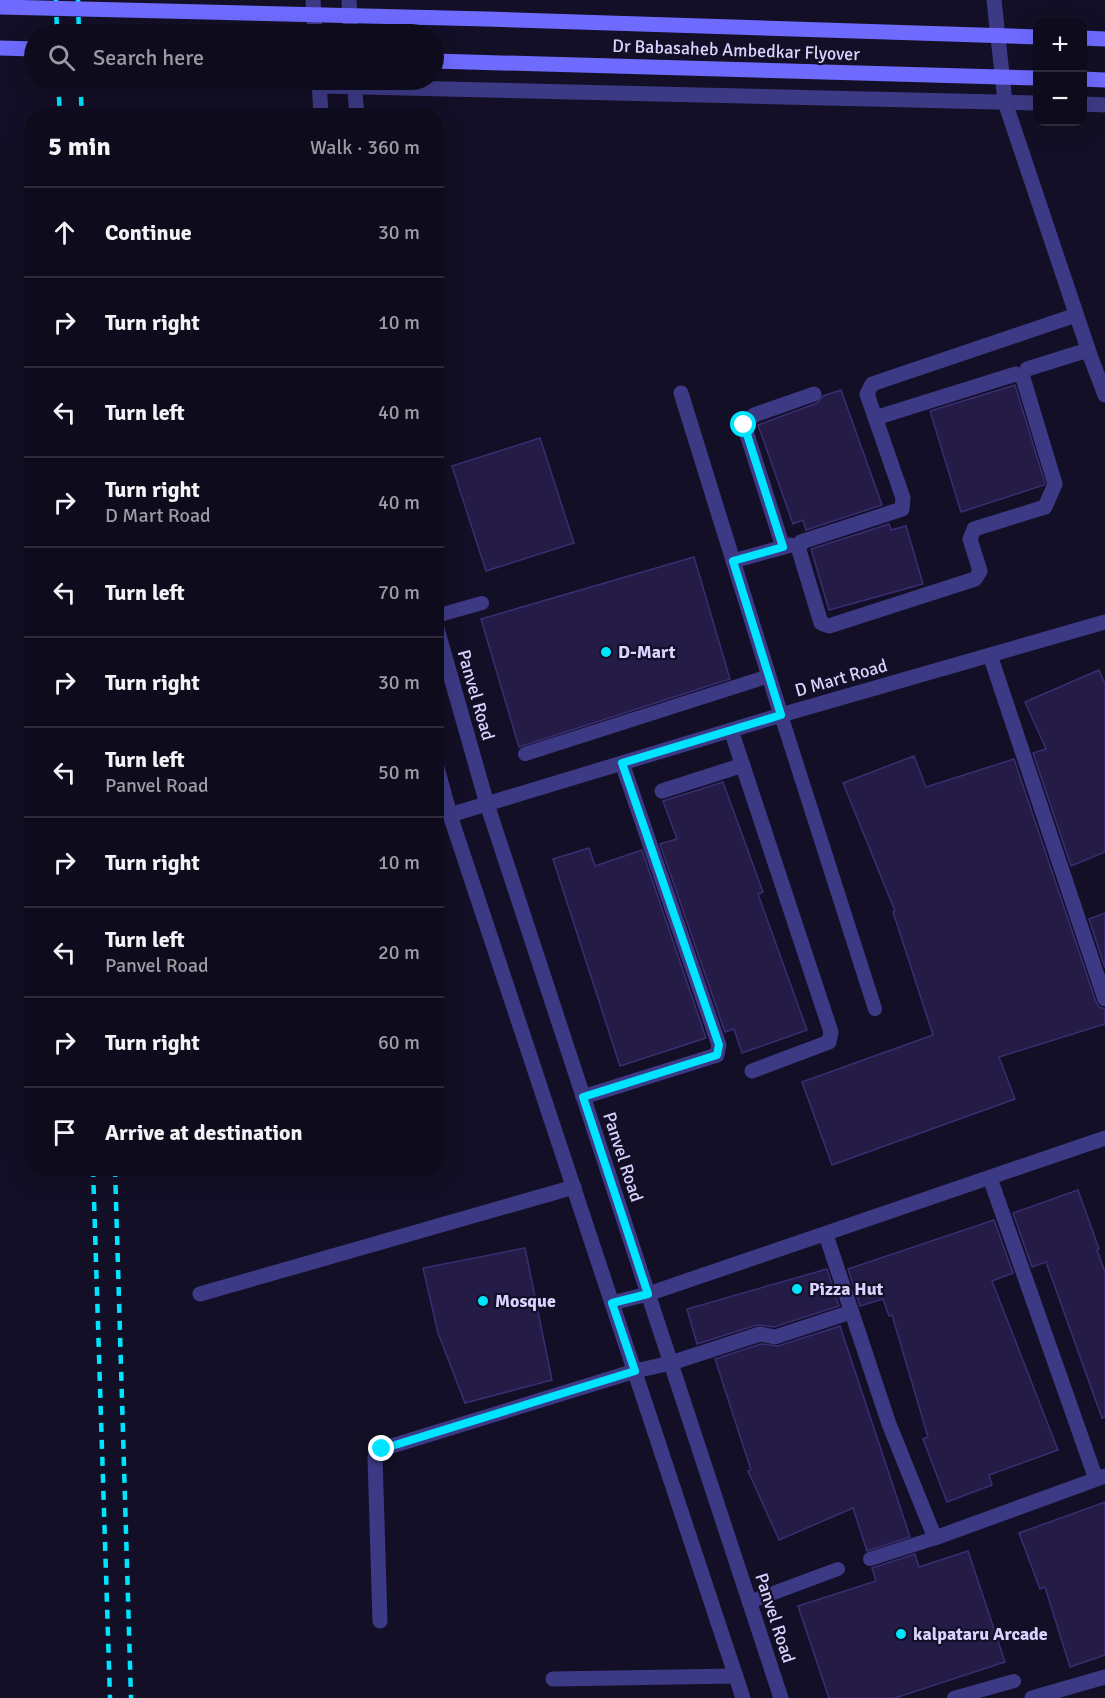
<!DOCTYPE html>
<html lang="en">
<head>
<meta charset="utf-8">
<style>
	:root { --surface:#0e0b1c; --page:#171425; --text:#f1f3f6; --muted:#9b9ba3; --line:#2e2b3b }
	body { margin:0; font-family:Signika,sans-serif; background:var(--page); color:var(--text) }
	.controls { position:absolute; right:18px; top:18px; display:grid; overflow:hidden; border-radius:12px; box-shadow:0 6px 24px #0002 }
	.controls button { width:54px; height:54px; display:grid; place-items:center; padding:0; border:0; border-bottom:2px solid var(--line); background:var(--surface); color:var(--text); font:30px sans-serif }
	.stop { position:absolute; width:18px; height:18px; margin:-14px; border:4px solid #00e5ff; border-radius:50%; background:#fff }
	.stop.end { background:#00e5ff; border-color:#fff; box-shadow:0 2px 6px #0008 }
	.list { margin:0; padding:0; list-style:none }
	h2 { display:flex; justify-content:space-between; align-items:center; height:78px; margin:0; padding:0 24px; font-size:26px }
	h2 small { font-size:20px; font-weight:400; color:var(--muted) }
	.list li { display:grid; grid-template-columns:39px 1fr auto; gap:18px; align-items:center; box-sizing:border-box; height:90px; padding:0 24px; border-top:2px solid var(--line) }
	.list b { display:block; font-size:22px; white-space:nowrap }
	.list p { margin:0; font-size:20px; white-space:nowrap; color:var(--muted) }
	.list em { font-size:20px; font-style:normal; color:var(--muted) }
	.icon { flex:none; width:33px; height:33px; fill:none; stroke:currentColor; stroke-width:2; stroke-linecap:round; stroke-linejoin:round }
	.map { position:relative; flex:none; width:1105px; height:1698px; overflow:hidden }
	.search { position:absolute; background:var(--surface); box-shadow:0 6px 24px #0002; left:24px; top:24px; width:420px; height:66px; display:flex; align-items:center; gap:15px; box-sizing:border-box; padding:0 21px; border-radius:33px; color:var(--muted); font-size:22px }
	.panel { position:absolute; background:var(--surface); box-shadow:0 6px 24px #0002; left:24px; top:108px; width:420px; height:1068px; border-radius:24px }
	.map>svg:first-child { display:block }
	.building { fill:#241b47; stroke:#3b2d73; stroke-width:1.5 }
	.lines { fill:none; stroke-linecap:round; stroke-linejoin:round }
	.service { stroke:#3d3a85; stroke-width:14 }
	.minor { stroke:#3d3a85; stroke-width:15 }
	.tertiary { stroke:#3d3a85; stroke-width:15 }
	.secondary { stroke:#6f6bff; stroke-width:15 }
	.rail { stroke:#00e5ff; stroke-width:4.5; stroke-dasharray:9 8; stroke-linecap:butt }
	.secondary-bridge { stroke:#6f6bff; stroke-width:15 }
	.route { stroke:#00e5ff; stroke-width:8 }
	.poi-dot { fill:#00e5ff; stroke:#130f26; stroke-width:2 }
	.labels { text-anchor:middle; stroke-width:4.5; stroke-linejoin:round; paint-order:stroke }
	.street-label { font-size:18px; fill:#d9d4ff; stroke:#130f26 }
	.poi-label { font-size:18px; font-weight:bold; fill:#d9d4ff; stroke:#130f26; text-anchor:start }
</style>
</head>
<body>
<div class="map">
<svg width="1105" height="1698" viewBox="0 0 1105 1698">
	<rect width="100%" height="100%" fill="#130f26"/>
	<!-- building -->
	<g class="building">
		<polygon points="1015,385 1045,483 1044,485 961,512 930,411"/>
		<polygon points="841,390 882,505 806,530 803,520 793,524 758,425 817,403 823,396"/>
		<polygon points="540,438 574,543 486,571 452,466"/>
		<polygon points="889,524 891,530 906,526 923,584 829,610 811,549"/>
		<polygon points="694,557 730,679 519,747 481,619"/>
		<polygon points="1099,670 1105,684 1105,852 1071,866 1033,753 1046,749 1025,702"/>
		<polygon points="914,756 926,787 1014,759 1096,1002 1099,1007 1105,1009 1105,1024 999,1057 1015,1099 832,1165 802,1082 933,1035 893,912 895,911 843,783"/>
		<polygon points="723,782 763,892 758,894 807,1030 742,1053 734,1029 725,1032 660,844 677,839 663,801"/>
		<polygon points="589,848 595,866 642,850 706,1038 620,1066 553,859"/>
		<polygon points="1105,913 1105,968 1089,919"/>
		<polygon points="1078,1190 1099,1249 1097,1250 1105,1272 1105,1417 1102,1418 1046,1262 1032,1267 1013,1213"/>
		<polygon points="994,1220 1013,1273 992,1281 1058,1450 989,1475 992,1485 947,1502 923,1439 928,1437 892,1315 889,1316 883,1299 860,1306 848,1269"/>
		<polygon points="525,1248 552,1380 465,1403 438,1333 423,1268"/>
		<polygon points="827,1269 839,1306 774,1327 757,1325 697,1344 687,1309"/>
		<polygon points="840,1326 910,1537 867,1551 853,1508 779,1540 748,1471 751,1470 715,1359 761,1344 778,1346"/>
		<polygon points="1105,1502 1105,1655 1070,1667 1045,1587 1040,1589 1019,1533"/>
		<polygon points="968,1551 1005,1662 895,1698 829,1698 798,1606 876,1581 872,1568 915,1554 919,1567"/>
	</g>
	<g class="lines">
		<!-- service -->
		<g class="service">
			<polyline points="436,616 482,603"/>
			<polyline points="781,715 875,1009"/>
			<polyline points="525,754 769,676"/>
			<polyline points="870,1559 935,1538"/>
			<polyline points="749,1602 838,1569"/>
			<polyline points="954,1698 1014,1681"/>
		</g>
		<!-- minor -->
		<g class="minor">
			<polyline points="994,0 1005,102 1091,358 1105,395"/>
			<polyline points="319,86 1038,103"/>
			<polyline points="1082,104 1105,105"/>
			<polyline points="1027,369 1088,350"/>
			<polyline points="681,393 781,715"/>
			<polyline points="875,418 1016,374 1023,378 1055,484 1045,507 974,529 970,539 980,571 975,579 829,626 821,623 799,550 801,542 902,509 903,498 867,394 872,384 1076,315"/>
			<polyline points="783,547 744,425 754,415 814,394"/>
			<polyline points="733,561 791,545"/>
			<polyline points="990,655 1105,999"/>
			<polyline points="731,730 831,1032 829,1042 752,1071"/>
			<polyline points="662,791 743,765"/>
			<polyline points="450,815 781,715 1105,622"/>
			<polyline points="583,1097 717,1055 719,1045 622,763"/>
			<polyline points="990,1178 1096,1479"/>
			<polyline points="826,1235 889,1424 935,1538 1105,1476"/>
			<polyline points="200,1294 574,1187"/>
			<polyline points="612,1303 648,1294 1105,1138"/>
			<polyline points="380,1621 375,1457 382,1449 635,1371 671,1363 760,1334 775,1337 851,1312"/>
			<polyline points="553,1679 736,1676"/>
			<polyline points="1032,1698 1105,1677"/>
		</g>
		<!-- tertiary -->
		<g class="tertiary">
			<polyline points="313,0 315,34"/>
			<polyline points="349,0 351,34"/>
			<polyline points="319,80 321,116"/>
			<polyline points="354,80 357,116"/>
			<polyline points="436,625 487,804 781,1698"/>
			<polyline points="436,764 450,815 743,1698"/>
		</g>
		<!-- secondary -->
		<g class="secondary">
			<polyline points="1082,38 1105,39"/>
			<polyline points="0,48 34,49"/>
			<polyline points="1082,79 1105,80"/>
		</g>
		<!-- rail -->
		<g class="rail">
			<polyline points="56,0 57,34"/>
			<polyline points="78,0 79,34"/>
			<polyline points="58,80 60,116"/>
			<polyline points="80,80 82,116"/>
			<polyline points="93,1168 110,1698"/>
			<polyline points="115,1168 131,1698"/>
		</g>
		<!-- secondary-bridge -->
		<g class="secondary-bridge">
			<polyline points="0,7 487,19 1038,37"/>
			<polyline points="434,61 1038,78"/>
		</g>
	</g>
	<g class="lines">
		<!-- route -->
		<polyline class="route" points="382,1449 635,1371 612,1303 648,1294 583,1097 717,1055 719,1045 622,763 781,715 733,561 783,547 744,425"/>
	</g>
	<!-- markers -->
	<g class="poi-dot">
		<circle cx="606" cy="652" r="6"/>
		<circle cx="797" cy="1289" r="6"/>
		<circle cx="483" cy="1301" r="6"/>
		<circle cx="901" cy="1634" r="6"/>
	</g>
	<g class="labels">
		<!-- street labels -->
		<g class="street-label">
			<text transform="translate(736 50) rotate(2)" y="6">Dr Babasaheb Ambedkar Flyover</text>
			<text transform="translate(841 678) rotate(-16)" y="6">D Mart Road</text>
			<text transform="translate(476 695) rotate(74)" y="6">Panvel Road</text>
			<text transform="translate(623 1157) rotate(72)" y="6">Panvel Road</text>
			<text transform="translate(775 1618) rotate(72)" y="6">Panvel Road</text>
		</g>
		<!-- poi labels -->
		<g class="poi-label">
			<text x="618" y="658">D-Mart</text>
			<text x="809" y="1295">Pizza Hut</text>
			<text x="495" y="1307">Mosque</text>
			<text x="913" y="1640">kalpataru Arcade</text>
		</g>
	</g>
</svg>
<div class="controls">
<button>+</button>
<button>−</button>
</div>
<div class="stop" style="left:744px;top:425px"></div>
<div class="stop end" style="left:382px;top:1449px"></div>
<div class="search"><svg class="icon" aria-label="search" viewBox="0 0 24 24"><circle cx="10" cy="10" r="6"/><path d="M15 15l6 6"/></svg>Search here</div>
<section class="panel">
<h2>5 min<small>Walk · 360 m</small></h2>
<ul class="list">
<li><svg class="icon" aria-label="ahead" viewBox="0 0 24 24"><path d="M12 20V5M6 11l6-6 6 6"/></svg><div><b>Continue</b></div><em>30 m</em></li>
<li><svg class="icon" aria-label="right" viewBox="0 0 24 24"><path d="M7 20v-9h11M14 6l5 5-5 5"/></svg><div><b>Turn right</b></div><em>10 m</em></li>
<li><svg class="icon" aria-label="left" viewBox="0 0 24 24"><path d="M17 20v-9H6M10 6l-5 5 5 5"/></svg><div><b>Turn left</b></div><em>40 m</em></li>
<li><svg class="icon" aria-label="right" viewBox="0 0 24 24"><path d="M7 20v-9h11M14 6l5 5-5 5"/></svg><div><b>Turn right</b><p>D Mart Road</p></div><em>40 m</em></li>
<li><svg class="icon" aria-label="left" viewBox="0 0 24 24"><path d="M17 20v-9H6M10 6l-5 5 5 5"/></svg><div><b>Turn left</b></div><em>70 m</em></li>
<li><svg class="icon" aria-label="right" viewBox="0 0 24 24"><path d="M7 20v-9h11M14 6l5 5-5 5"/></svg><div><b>Turn right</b></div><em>30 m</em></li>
<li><svg class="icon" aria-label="left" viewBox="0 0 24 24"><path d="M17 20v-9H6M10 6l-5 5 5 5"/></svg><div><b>Turn left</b><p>Panvel Road</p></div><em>50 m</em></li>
<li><svg class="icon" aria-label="right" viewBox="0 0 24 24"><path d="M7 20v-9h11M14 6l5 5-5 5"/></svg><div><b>Turn right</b></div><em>10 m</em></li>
<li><svg class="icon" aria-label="left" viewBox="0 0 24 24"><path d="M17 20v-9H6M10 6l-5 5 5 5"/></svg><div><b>Turn left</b><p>Panvel Road</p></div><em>20 m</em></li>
<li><svg class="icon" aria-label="right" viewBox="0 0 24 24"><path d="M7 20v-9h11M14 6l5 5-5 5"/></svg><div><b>Turn right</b></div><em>60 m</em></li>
<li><svg class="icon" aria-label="arrive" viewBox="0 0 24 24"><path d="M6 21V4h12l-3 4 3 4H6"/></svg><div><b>Arrive at destination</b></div></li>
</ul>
</section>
</div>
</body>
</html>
